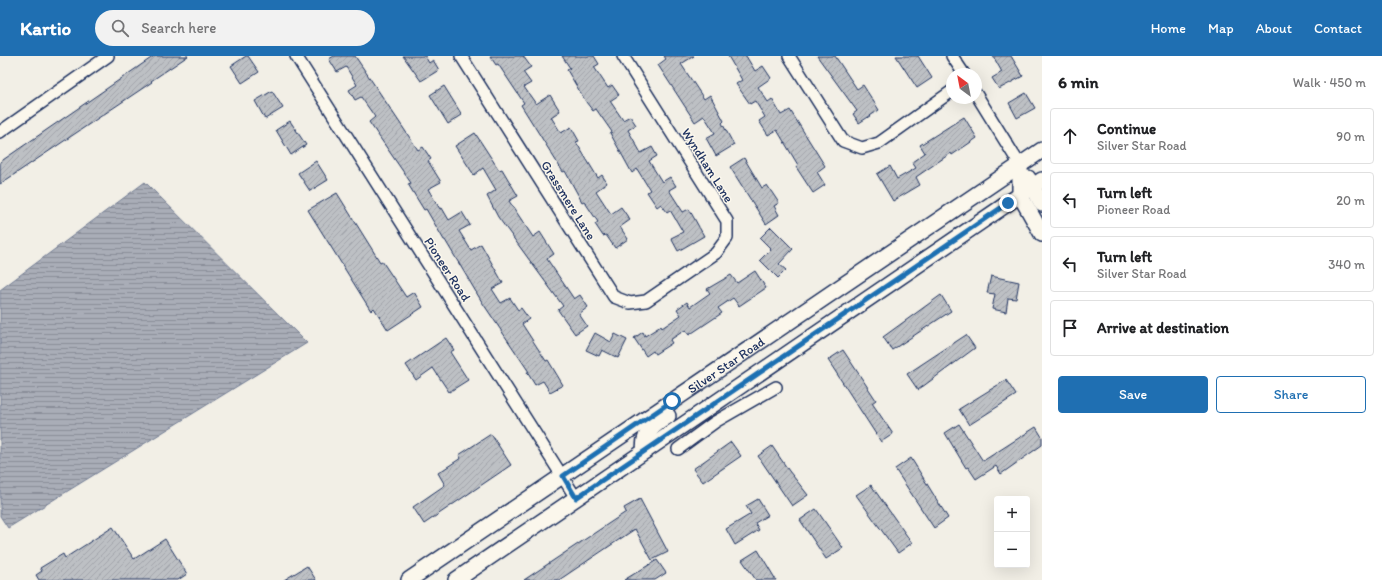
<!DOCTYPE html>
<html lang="en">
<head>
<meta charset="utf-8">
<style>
	:root { --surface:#fff; --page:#f2f2f2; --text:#202124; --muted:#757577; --line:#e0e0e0; --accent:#1f6fb2 }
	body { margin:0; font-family:Itim,sans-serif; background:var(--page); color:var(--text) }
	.controls { position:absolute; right:12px; bottom:12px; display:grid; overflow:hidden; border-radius:4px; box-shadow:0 4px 16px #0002 }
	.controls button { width:36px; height:36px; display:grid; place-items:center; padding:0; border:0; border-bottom:1px solid var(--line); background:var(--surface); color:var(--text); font:20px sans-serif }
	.compass { position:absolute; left:946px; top:12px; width:36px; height:36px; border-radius:50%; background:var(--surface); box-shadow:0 4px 16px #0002; rotate:328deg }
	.stop { position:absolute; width:12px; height:12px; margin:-9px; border:3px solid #1f6fb2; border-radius:50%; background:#fff }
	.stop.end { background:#1f6fb2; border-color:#fff; box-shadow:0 1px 4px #0008 }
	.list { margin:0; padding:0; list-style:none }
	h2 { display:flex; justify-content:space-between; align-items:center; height:52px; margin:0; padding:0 16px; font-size:17px }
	h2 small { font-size:13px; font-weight:400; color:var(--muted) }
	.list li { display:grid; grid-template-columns:26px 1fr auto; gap:12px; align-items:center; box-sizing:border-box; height:56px; margin:0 8px 8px; padding:0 8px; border:1px solid var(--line); border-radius:4px }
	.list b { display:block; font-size:15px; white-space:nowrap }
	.list p { margin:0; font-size:13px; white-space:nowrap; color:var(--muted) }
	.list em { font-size:13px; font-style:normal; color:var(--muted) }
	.actions { display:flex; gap:8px; padding:12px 16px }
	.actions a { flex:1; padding:9px 0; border:1px solid var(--accent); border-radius:4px; text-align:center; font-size:14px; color:var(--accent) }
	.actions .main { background:var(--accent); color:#fff }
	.icon { flex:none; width:22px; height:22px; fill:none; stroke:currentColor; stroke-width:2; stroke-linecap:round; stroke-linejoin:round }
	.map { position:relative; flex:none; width:1042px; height:524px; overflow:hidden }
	header { display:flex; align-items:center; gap:24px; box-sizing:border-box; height:56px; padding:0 20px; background:var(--accent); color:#fff }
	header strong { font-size:19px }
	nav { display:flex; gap:22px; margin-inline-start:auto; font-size:14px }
	.search { width:280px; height:36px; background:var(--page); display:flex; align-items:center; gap:10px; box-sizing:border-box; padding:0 14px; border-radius:22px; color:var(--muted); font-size:15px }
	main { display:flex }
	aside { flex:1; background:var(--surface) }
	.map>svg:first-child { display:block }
	.water { fill:url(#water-rules); stroke:#707b93 }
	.building { fill:url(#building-hatch); stroke:#1b2f5e }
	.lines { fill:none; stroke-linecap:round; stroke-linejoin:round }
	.street-casing { stroke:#1b2f5e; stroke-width:14 }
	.secondary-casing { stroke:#1b2f5e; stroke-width:18 }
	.street { stroke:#fbf7ec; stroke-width:11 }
	.secondary { stroke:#fbf7ec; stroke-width:15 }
	.route { stroke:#1f6fb2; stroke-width:5 }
	.labels { text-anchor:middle; stroke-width:3; stroke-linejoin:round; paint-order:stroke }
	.street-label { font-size:13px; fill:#1b2f5e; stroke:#fbf7ec }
</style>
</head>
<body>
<header>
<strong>Kartio</strong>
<div class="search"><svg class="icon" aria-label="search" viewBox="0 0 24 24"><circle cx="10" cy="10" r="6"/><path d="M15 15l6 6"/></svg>Search here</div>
<nav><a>Home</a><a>Map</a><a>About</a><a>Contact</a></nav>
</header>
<main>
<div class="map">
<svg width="1042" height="524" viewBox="0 0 1042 524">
	<defs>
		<pattern id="water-rules" width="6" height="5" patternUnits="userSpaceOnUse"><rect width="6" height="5" fill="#a9adb7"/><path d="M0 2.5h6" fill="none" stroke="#898d98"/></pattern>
		<pattern id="building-hatch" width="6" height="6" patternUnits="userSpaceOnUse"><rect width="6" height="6" fill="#bdc0c4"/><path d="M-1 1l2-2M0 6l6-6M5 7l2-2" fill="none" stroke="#a2a5ab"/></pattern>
	</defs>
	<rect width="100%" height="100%" fill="#f2efe6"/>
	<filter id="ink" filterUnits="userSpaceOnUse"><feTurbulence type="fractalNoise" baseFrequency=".025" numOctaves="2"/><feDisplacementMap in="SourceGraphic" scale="8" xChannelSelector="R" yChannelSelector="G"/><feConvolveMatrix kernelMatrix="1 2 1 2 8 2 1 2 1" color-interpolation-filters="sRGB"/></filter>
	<g filter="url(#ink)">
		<!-- water -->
		<polygon class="water" points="145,126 307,287 8,472 0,460 0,234"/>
		<!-- building -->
		<g class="building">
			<polygon points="154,0 188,0 151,25 152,26 0,128 0,106"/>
			<polygon points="246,0 248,0 259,16 242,27 231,10"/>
			<polygon points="334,0 355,0 418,94 423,91 431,103 428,105 441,126 428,133 440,153 442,152 449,164 462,156 470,169 459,175 471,194 481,188 503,227 492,233 501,247 510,242 518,254 521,252 529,263 522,268 546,305 548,304 563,329 550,336 543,325 535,329 527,316 529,316 482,246 445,184 444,184 426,153 424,154 408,128 411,127 369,66 375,61 361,41 355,44 349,34 357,29 346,11 337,16 329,3"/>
			<polygon points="403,0 425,0 429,7 433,4 439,14 421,25"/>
			<polygon points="490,0 523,0 531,11 523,16 531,27 524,31 536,48 550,39 560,55 551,61 561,77 571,71 579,85 576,86 598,122 602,119 607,127 596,135 611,158 621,151 630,164 620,171 628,183 615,192 606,179 603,180 595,168 598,166 584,145 582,146 565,115 563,116 521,49 524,47 498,8 496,9"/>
			<polygon points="562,0 594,0 599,8 594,11 608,32 612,29 619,39 610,45 623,64 630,60 636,69 628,74 641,97 652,91 657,100 649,105 662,126 670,121 676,130 669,134 683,156 689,153 704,180 678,195 671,182 683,176 670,154 667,156 661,148 657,151 647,136 650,134 637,113 632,117 610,77 612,76 596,53 593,55 586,46 567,14 570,12"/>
			<polygon points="664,0 694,0 681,8 704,43 710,39 724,65 722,67 734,89 716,100 706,82 715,77 704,60 695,66 658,9 666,3"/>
			<polygon points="728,0 746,0 755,15 763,10 771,22 758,31 768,46 772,43 781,59 790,54 825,110 817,116 825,129 813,137 796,111 798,109 777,74 768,79 759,65 765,61 755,45 750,48 736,28 742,24"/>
			<polygon points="817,0 835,0 857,33 863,29 879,54 859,67 853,58 857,55"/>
			<polygon points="896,0 918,0 932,22 917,32"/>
			<polygon points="993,0 1011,0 1023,20 999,33 992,22 1002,16"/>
			<polygon points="444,30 462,59 448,68 430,39"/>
			<polygon points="272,35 283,52 265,63 255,45"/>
			<polygon points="1026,37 1035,52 1017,62 1009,47"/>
			<polygon points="964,61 977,82 952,99 951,97 916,121 920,129 893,145 877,118 890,110 897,123 916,112 912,106 925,97 920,89"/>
			<polygon points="290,65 306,89 291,99 276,74"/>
			<polygon points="475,77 499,114 502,113 518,140 509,145 533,181 540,176 554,198 547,203 574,243 580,239 588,251 579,258 587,270 575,278 558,254 563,250 498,161 487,140 496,134 483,112 474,119 455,90"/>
			<polygon points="744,102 762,132 767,129 779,147 774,150 779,159 766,168 730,111"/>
			<polygon points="316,105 328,124 310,135 298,117"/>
			<polygon points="337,137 380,206 382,205 406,241 414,236 423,251 388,274 374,252 371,255 308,154"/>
			<polygon points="771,171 793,193 779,208 786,214 778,222 760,204 771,193 760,182"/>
			<polygon points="755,215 766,232 739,250 733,242 718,252 722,257 689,279 685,274 670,284 672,287 655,298 653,295 646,300 634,282 643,276 645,280 661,270 662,272 681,259 677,253 687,246 690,251 710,237 707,233 731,219 737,227"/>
			<polygon points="991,220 1019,226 1016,243 1008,242 1006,256 992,253 995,238 987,237"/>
			<polygon points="941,239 951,255 892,294 883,281"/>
			<polygon points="595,277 611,286 615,278 627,284 618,302 602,294 599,300 586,294"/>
			<polygon points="966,279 975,292 918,334 907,318"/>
			<polygon points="446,282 454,294 450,296 468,324 449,336 433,312 416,324 406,309"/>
			<polygon points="843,294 876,344 872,347 893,378 881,386 828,304"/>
			<polygon points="1006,324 1016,339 969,369 959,353"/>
			<polygon points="959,368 983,405 1036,371 1042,381 1042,389 1001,418 996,410 976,423 968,411 966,412 945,377"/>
			<polygon points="491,378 511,409 424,468 413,451 445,429 438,417 461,402 459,399"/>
			<polygon points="731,386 741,400 703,426 693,413"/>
			<polygon points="772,390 789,415 808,439 792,450 758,400"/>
			<polygon points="911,402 948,462 934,472 895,413"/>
			<polygon points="871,429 912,487 898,497 856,439"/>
			<polygon points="640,443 668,496 652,504 635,473 559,524 524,524 626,456 624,452"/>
			<polygon points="758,443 768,459 755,467 759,474 735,489 726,473 751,458 746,450"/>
			<polygon points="816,453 843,492 826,503 800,464"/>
			<polygon points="113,471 134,503 165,483 187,518 178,524 39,524 36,519 42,515 40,512 63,498 65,502"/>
			<polygon points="758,494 776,524 756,524 742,504"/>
			<polygon points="657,504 666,517 655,524 624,524"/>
			<polygon points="307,510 316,524 284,524"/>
		</g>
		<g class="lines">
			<defs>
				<g id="street">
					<polyline points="296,0 576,442"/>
					<polyline points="461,0 614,241 630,247 646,245 716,197 727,182 727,165 623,0"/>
					<polyline points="789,0 843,85 862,92 879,87 952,35"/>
					<polyline points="952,0 964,18"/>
					<polyline points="976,38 1020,109"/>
					<polyline points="0,76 108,0"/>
					<polyline points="678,393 715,366 776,331"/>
				</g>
				<g id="secondary">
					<polyline points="1020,109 1020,139 1042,178"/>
					<polyline points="1028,122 1042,148"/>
					<path d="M 645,395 C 641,377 655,369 668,360"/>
					<path id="s1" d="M 409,524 L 1042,94"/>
					<polyline points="456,524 1042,124"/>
				</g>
			</defs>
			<!-- street casing -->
			<use href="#street" class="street-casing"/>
			<!-- secondary casing -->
			<use href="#secondary" class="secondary-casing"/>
			<!-- street -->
			<use href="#street" class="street"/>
			<!-- secondary -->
			<use href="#secondary" class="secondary"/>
		</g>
	</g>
	<g class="lines" filter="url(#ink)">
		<!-- route -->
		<polyline class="route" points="672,345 563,420 576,442 1008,147"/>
	</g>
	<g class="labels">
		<!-- street labels -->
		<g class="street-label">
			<text transform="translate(708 109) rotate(58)" y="5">Wyndham Lane</text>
			<text transform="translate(569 144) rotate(58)" y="5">Grassmere Lane</text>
			<text transform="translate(448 213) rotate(57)" y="5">Pioneer Road</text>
			<text dy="5" stroke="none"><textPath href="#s1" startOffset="383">Silver Star Road</textPath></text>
		</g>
	</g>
</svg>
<div class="controls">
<button>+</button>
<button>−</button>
</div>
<svg class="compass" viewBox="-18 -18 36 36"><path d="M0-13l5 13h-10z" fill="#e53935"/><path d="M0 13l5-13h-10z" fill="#757577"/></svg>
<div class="stop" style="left:672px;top:345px"></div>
<div class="stop end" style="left:1008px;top:147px"></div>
</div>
<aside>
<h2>6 min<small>Walk · 450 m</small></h2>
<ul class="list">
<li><svg class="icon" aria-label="ahead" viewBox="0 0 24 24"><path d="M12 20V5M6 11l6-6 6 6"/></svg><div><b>Continue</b><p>Silver Star Road</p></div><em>90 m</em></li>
<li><svg class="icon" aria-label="left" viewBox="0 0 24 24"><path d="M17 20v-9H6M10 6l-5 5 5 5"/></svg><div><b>Turn left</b><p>Pioneer Road</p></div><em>20 m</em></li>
<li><svg class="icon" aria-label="left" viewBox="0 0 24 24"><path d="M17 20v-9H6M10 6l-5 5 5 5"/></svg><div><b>Turn left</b><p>Silver Star Road</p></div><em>340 m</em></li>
<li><svg class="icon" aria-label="arrive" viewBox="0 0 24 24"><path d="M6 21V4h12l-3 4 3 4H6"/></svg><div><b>Arrive at destination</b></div></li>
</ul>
<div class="actions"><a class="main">Save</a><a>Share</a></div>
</aside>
</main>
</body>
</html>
